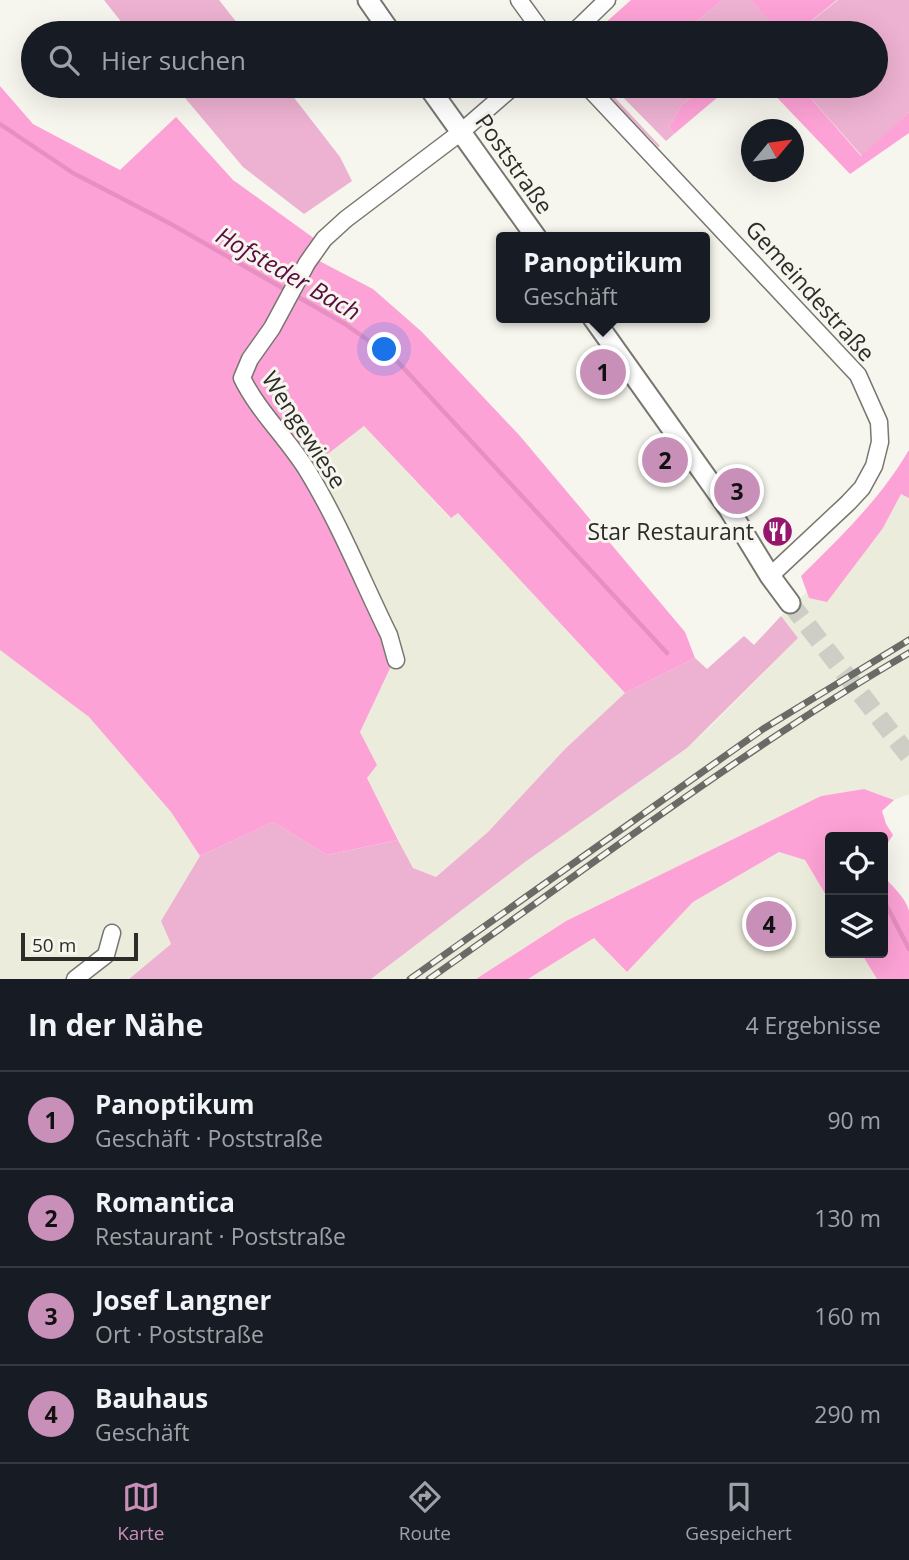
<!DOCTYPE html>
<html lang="de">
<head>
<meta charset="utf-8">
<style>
	:root { --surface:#171b24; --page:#242831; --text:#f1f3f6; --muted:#9ea1a6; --line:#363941; --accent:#c88fb8 }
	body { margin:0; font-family:"Open Sans",sans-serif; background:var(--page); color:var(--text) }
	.controls { position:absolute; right:21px; bottom:21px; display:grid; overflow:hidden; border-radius:7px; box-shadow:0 7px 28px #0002 }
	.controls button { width:63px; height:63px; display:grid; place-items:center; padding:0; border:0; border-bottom:2px solid var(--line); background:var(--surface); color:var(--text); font:35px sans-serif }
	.compass { position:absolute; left:741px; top:119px; width:63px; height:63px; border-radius:50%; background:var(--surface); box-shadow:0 7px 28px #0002; rotate:61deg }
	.scale { position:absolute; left:21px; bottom:18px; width:117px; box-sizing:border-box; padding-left:7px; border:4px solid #2c2c29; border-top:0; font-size:19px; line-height:24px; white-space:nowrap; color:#2c2c29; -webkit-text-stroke:5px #f6f6ee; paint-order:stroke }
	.you { position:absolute; left:385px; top:350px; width:24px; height:24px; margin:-18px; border:5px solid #fff; border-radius:50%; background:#1a73e8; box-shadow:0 0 0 10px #1a73e833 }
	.badge { display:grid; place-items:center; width:46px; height:46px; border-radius:50%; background:var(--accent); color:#111; font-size:23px; font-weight:700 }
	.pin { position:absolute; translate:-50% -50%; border:4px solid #fff; box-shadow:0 2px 7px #0006 }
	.popup { position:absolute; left:496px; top:232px; width:214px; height:91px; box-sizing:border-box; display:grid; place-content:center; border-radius:7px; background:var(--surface); filter:drop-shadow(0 2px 5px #0005); font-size:23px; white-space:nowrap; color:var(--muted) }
	.popup b { font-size:26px; color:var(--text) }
	.popup::after { content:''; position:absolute; left:50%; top:100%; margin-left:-14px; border:14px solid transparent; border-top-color:var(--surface) }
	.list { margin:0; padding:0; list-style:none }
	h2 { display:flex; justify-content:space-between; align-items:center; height:91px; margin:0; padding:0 28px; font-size:30px }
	h2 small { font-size:23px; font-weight:400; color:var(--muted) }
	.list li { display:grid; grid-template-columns:46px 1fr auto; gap:21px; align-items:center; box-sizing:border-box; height:98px; padding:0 28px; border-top:2px solid var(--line) }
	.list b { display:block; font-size:26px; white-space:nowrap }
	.list p { margin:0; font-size:23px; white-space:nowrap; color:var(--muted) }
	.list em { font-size:23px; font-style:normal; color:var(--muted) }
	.icon { flex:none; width:38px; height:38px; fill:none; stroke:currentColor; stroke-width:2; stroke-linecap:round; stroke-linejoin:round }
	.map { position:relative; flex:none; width:909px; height:979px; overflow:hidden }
	.search { position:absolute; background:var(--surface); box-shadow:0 7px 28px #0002; left:21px; right:21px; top:21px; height:77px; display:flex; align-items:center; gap:18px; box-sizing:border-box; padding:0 24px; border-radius:38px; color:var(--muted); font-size:26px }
	.sheet { height:483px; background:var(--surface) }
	nav { display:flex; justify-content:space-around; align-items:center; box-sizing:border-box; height:98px; border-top:2px solid var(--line); background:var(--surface); font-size:19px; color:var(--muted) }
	nav a { display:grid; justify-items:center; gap:4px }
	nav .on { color:var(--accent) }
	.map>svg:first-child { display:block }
	.built { fill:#ececdc }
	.green { fill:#edb1d1 }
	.forest { fill:#fda2d6 }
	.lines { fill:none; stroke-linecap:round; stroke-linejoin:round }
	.stream { stroke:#e88fc2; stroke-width:4.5 }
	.tertiary-tunnel { stroke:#cecec7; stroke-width:19; stroke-dasharray:19 10; stroke-linecap:butt }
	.minor-casing { stroke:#777770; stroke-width:19 }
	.tertiary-casing { stroke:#777770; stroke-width:23 }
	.minor { stroke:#fff; stroke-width:16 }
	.tertiary { stroke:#fff; stroke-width:19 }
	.rail-casing { stroke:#6a6a66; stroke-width:7 }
	.rail { stroke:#f6f6ee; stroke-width:4.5; stroke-dasharray:13; stroke-linecap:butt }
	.labels { text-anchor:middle; stroke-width:6; stroke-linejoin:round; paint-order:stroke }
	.street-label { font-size:23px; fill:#2c2c29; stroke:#f6f6ee }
	.poi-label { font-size:23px; fill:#2c2c29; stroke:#f6f6ee; text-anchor:end }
	.water-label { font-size:24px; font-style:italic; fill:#5b0c41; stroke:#f6f6ee }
</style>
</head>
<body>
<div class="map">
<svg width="909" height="979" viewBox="0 0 909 979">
	<rect width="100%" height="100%" fill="#f6f6ee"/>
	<!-- built -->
	<g class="built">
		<polygon points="364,426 450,518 457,512 625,693 565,749 488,832 436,877 413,868 367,778 377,765 360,732 392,663 302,473"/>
		<polygon points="901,494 909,498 909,794 894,800 864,789 821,796 566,921 476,979 371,979 525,862 687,748 711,726 798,638 781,616 807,592 809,598 883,528"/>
		<polygon points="0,650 89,717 171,812 200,856 161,921 171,944 129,979 0,979"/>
		<polygon points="779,852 805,860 830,902 830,953 861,953 877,979 528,979 594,938 627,972 693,902"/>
	</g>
	<!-- green -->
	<g class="green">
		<polygon points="104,0 219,0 245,33 130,33"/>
		<polygon points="723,0 751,0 781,33 682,33"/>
		<polygon points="838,0 909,0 909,112 862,156 800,86 876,86 876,33 796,33"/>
		<polygon points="175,86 285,86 340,157 352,181 304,214 243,167"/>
		<polygon points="599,86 604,86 660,146 658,147"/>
		<polygon points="612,86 705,86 681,106 669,127 674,134 666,141"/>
		<polygon points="781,616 798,638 687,748 525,862 371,979 129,979 171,944 161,921 200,856 273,822 327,855 398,840 413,868 436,877 488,832 565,749 625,693 695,658 707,669 744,636 754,645"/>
	</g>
	<!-- forest -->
	<g class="forest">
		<polygon points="631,0 723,0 682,33 594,33"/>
		<polygon points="751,0 837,0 796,33 780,33"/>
		<polygon points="0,86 33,124 120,170 176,117 233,180 315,239 304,253 373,289 422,332 520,436 685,632 695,658 625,693 458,513 451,518 364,426 303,473 328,521 392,664 360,732 377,765 367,778 398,840 327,855 273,822 200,856 171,812 89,717 0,650"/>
		<polygon points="705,86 731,86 674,134 669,127 681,106"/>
		<polygon points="766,86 800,86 861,156 909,112 909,133 850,174"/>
		<path d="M 909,450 L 909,498 L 901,494 L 883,528 L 827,602 L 809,598 L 801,576 C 841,537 880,499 909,450 Z"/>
		<polygon points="864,789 894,800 882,811 886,824 893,835 883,850 883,837 830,837 830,902 805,860 779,852 693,902 627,972 594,938 528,979 476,979 566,921 821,796"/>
		<path d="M 883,875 C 891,886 905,896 909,911 C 909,925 909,962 909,979 L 877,979 L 861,953 L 883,953 Z"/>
	</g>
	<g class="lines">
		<!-- stream -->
		<g class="stream">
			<polyline points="0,124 73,173 171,224 345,324 397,361 667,653"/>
			<polyline points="883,899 909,949"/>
		</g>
		<!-- tertiary-tunnel -->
		<polyline class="tertiary-tunnel" points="790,603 909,756"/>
		<defs>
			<g id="minor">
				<polyline points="519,0 543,33"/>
				<polyline points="573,33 607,0"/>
				<polyline points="587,86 858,375 879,422 880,442 874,466 862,488 848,503 770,576"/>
				<path d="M 396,660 L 389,635 C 362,580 339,522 307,470 C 287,438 258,411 242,378 L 250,359 L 272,328 L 307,263 L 324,239 L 346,219 L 461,132 L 514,86"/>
				<polyline points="75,979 106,955 112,933"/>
			</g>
			<g id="tertiary">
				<polyline points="368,0 391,33"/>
				<polyline points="428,86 536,237"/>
				<polyline points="593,318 729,509 770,576 790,603"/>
			</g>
		</defs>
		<!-- minor casing -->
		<use href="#minor" class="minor-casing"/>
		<!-- tertiary casing -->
		<use href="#tertiary" class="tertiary-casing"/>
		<!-- minor -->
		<use href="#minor" class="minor"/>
		<!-- tertiary -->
		<use href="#tertiary" class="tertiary"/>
		<defs>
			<g id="rail">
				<polyline points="410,979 763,729 909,640"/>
				<path d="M 429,979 C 588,868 742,750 909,653"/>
			</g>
		</defs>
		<!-- rail casing -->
		<use href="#rail" class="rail-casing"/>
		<!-- rail -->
		<use href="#rail" class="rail"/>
	</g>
	<!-- icons -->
	<defs>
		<symbol id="restaurant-disc" viewBox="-11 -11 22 22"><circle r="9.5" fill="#96156d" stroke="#f6f6ee"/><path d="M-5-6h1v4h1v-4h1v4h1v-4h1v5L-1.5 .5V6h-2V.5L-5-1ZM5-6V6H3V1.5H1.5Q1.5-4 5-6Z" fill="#fff"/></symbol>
	</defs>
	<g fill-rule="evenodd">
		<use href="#restaurant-disc" x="760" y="514" width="35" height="35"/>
	</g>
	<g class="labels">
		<!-- street labels -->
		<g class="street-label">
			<text transform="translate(514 164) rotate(55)" y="8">Poststraße</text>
			<text transform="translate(810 291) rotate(48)" y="8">Gemeindestraße</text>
			<text transform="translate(304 430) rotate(57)" y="8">Wengewiese</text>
		</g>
		<!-- poi labels -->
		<g class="poi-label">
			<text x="754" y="540">Star Restaurant</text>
		</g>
		<!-- water labels -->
		<g class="water-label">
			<text transform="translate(288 274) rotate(30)" y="8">Hofsteder Bach</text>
		</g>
	</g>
</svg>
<div class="controls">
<button><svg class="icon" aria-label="locate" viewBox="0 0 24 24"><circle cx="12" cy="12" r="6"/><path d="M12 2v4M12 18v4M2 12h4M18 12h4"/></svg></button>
<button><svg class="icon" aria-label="layers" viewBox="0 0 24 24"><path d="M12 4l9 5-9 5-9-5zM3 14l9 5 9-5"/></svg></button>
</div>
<svg class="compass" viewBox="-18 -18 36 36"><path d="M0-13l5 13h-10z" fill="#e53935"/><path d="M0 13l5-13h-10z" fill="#9ea1a6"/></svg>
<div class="scale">50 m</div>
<div class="you"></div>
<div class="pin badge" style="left:603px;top:372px">1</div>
<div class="popup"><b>Panoptikum</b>Geschäft</div>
<div class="pin badge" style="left:665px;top:460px">2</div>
<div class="pin badge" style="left:737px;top:491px">3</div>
<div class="pin badge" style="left:769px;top:924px">4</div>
<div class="search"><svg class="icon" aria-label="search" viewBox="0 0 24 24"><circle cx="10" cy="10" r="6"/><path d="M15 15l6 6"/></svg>Hier suchen</div>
</div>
<section class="sheet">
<h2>In der Nähe<small>4 Ergebnisse</small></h2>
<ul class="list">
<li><span class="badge">1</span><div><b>Panoptikum</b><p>Geschäft · Poststraße</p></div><em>90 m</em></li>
<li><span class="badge">2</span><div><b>Romantica</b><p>Restaurant · Poststraße</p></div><em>130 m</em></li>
<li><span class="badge">3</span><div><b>Josef Langner</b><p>Ort · Poststraße</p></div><em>160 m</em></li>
<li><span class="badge">4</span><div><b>Bauhaus</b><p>Geschäft</p></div><em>290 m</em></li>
</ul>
</section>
<nav>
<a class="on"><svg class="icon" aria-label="map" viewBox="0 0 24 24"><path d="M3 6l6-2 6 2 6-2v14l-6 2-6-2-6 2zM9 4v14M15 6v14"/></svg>Karte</a>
<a><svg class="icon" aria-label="directions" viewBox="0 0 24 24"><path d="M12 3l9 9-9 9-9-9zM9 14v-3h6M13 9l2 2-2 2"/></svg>Route</a>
<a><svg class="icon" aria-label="saved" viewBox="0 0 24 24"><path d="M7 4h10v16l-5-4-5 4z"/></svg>Gespeichert</a>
</nav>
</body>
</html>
